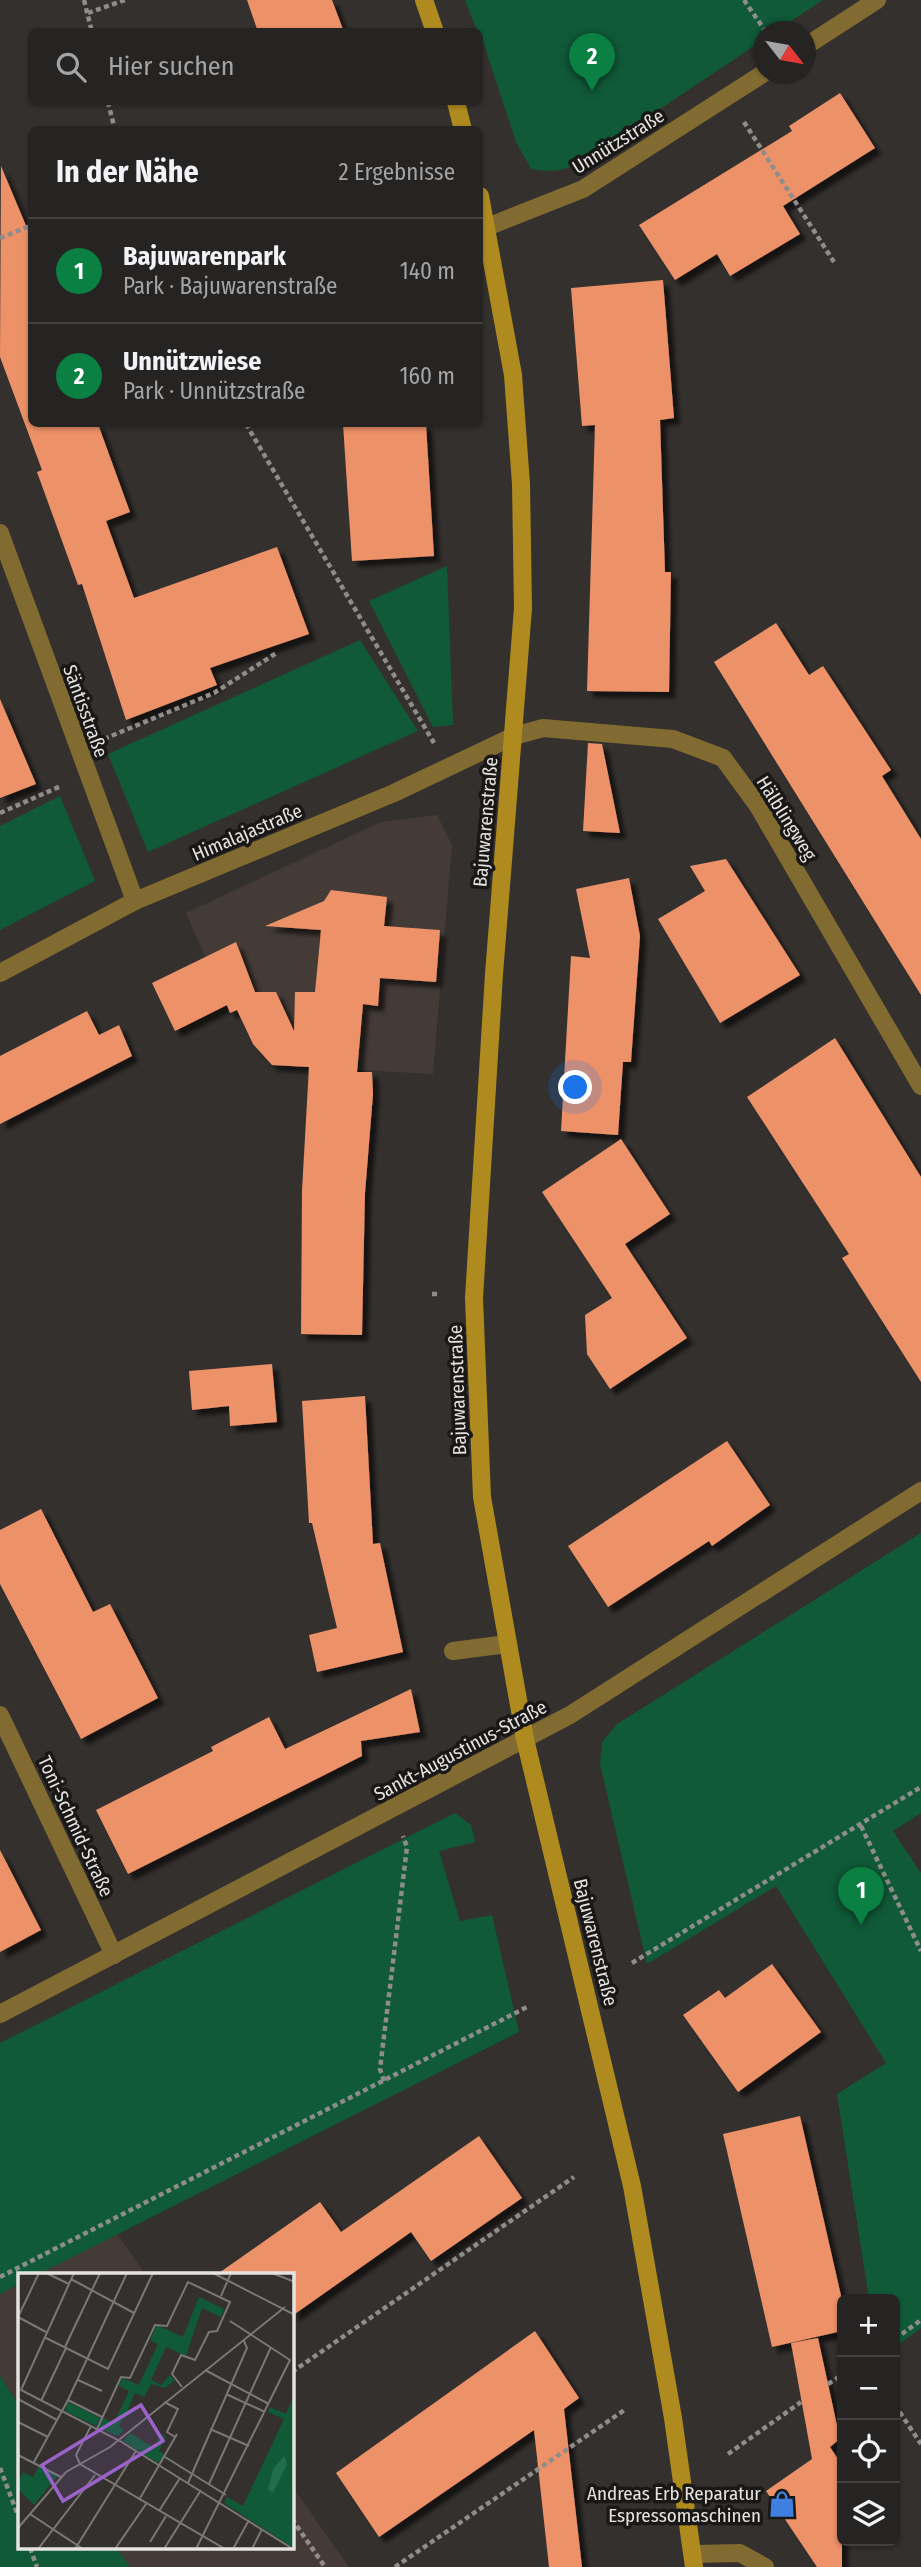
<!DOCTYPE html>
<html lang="de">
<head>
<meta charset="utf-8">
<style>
	:root { --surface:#262422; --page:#32302f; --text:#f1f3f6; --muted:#a4a4a5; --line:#424140; --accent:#0b8043 }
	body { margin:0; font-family:"Fira Sans Condensed",sans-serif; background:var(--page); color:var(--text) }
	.controls { position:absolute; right:21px; bottom:21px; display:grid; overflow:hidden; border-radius:10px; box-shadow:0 2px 5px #0004 }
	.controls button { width:63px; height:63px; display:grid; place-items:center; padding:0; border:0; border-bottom:2px solid var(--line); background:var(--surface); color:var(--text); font:35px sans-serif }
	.compass { position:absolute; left:753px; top:21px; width:63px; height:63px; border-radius:50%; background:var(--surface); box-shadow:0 2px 5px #0004; rotate:121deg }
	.you { position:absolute; left:576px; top:1088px; width:24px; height:24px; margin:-18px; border:5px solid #fff; border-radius:50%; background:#1a73e8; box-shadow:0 0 0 10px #1a73e833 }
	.badge { display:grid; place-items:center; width:46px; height:46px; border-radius:50%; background:var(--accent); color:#fff; font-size:23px; font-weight:700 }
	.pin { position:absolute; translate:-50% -58px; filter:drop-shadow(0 2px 4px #0008) }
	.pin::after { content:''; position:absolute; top:37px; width:24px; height:21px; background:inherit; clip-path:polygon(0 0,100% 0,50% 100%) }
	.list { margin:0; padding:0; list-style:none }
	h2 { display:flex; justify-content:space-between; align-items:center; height:91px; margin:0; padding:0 28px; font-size:30px }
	h2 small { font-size:23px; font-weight:400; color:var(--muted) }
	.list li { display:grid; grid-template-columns:46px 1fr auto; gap:21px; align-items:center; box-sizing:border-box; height:105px; padding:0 28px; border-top:2px solid var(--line) }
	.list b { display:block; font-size:26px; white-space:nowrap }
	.list p { margin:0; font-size:23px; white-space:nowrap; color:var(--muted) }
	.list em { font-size:23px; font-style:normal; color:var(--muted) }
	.icon { flex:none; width:38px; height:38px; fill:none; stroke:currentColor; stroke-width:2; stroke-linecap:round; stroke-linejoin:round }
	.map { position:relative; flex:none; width:921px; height:2567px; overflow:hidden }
	.search { position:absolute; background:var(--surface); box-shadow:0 2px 5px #0004; left:28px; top:28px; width:455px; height:77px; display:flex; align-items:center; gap:18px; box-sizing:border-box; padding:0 24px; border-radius:10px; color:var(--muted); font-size:26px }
	.panel { position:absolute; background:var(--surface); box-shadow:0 2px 5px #0004; left:28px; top:126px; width:455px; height:301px; border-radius:10px }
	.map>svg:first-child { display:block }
	.built { fill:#443b37 }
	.green { fill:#105a38 }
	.building { fill:#ec9168; filter:url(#shadow) }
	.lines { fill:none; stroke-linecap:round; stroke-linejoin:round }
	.path { stroke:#8f8d8b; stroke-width:4.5; stroke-dasharray:5 3.5; stroke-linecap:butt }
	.service { stroke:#816b30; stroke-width:18 }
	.minor { stroke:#816b30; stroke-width:18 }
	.tertiary { stroke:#816b30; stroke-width:18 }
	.secondary { stroke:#af8b1f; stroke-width:18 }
	.labels { text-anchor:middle; stroke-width:7; stroke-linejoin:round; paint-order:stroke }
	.street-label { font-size:19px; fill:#e5e3e2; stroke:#191817 }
	.poi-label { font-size:19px; fill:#e5e3e2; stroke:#191817; text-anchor:end }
	.inset-road { fill:none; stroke:#7a7876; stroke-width:2 }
	.view { fill:#9b63ca; fill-opacity:0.15; stroke:#9b63ca; stroke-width:3.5 }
	.inset-edge { fill:none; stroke:#e5e3e2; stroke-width:3.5 }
</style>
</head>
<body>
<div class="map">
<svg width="921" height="2567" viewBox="0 0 921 2567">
	<defs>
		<filter id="shadow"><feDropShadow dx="6" dy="6" stdDeviation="2" flood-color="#0009"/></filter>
	</defs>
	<rect width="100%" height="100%" fill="#33302e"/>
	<!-- built -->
	<g class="built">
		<polygon points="437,815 452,845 433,1074 272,1065 253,1044 237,1010 230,1013 186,913 381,822"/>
		<polygon points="117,2234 146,2275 37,2275"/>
		<polygon points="19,2284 19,2405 0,2376 0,2294"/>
		<polygon points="292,2486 349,2567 130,2567 116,2548 292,2548"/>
	</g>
	<!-- green -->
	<g class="green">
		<path d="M 465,0 L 823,0 L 776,31 L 764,32 L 763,40 L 581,162 C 563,171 551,173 531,169 L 516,142 L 480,32 L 477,31 Z"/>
		<polygon points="447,566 453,725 433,727 369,601"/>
		<polygon points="360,640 418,731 148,852 108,754"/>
		<polygon points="60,796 95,881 0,930 0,826"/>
		<polygon points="921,1533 921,1813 893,1831 921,1873 921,2328 895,2347 895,2299 869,2299 837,2094 886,2063 776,1886 647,1964 600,1764 602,1742 617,1724"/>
		<polygon points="455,1813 471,1825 475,1842 439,1851 460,1921 492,1915 519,2032 37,2275 19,2275 19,2284 0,2294 0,2043"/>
		<polygon points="0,2376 19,2405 19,2548 116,2548 130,2567 0,2567"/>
	</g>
	<!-- building -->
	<g class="building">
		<polygon points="247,0 332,0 344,32 258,32"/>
		<polygon points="840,93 875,148 783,206 800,234 730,276 717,254 675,280 639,225 792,131 789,126"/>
		<polygon points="1,166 32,240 32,424 98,424 130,512 106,521 134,598 277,547 309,634 210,668 217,685 126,720 82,584 78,585 37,472 42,470 0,357"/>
		<polygon points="663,280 674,418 660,420 665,572 671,572 669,692 587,691 595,425 582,426 571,288"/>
		<polygon points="343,424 426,424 434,556 352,561"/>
		<polygon points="776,623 809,675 823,666 891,770 882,776 921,839 921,995 714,662"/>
		<polygon points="0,699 36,784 0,798"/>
		<polygon points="588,743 602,744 620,833 583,831"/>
		<polygon points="726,859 800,975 720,1023 658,919 705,891 690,866"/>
		<polygon points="629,878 640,936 631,1062 623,1062 618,1135 561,1131 571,956 590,958 576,889"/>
		<polygon points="331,890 387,897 384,926 440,930 436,982 380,978 378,1006 363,1004 357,1072 372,1072 373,1094 365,1193 362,1335 301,1334 302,1190 309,1067 272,1065 253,1044 237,1010 230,1013 227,1005 175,1031 152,983 236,942 255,992 276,992 294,1031 295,992 315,992 321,930 265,926 324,901"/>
		<polygon points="87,1011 99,1035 119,1025 132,1056 0,1124 0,1056"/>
		<polygon points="835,1038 921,1177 921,1382 842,1258 849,1254 747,1097"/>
		<polygon points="621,1139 670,1214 625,1244 687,1338 610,1389 587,1354 585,1315 612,1298 542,1192"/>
		<polygon points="272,1364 277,1422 230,1426 229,1406 192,1410 189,1371"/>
		<polygon points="365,1396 373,1544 380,1543 403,1652 317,1672 309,1635 337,1628 312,1523 309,1523 302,1401"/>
		<polygon points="727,1441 770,1505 712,1546 709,1541 608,1607 568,1546"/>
		<polygon points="41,1509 93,1612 110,1604 158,1698 81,1739 0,1584 0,1530"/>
		<polygon points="411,1689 420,1732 361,1741 362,1756 128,1874 96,1810 213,1751 211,1747 269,1717 285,1749"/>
		<polygon points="0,1850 41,1930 0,1952"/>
		<polygon points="772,1964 821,2032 738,2092 683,2015 719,1990 725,1998"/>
		<polygon points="800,2116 842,2300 842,2331 772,2347 723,2134"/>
		<polygon points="479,2136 522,2198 431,2261 411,2232 292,2316 292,2275 216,2275 320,2202 341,2232"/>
		<polygon points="535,2331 579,2398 564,2409 582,2567 549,2567 534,2430 379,2537 336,2473"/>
		<polygon points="818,2338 840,2439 830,2447 842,2465 842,2567 817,2567 766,2491 812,2459 791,2343"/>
	</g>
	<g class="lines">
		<!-- path -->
		<g class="path">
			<polyline points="84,0 92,32"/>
			<polyline points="744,0 766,32"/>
			<polyline points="88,13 125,0"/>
			<polyline points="108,102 115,130"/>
			<polyline points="744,122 834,262"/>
			<polyline points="0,238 32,225"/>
			<polyline points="246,424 434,743"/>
			<polyline points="104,739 214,693 278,652"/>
			<polyline points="0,813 61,786"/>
			<polyline points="432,1294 440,1294"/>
			<polyline points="861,1826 921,1951"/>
			<polyline points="632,1963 921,1787"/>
			<polyline points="384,2081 380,2069 407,1847 403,1836"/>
			<polyline points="0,2277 529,2006"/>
			<polyline points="895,2339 921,2320"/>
			<polyline points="292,2372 574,2177"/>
			<polyline points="828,2384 842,2375"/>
			<polyline points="895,2405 921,2444"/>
			<polyline points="728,2454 801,2402"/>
			<polyline points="0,2468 19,2518"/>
			<polyline points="292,2519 325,2567"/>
			<polyline points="30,2548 37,2567"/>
			<polyline points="395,2567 626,2409"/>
		</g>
		<!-- service -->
		<g class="service">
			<polyline points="453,1651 507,1644"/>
			<polyline points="693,2554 740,2553 765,2567"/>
		</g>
		<!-- minor -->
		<g class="minor">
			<polyline points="806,46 877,0"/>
			<polyline points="487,227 583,189 764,73"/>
			<polyline points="0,533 135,901"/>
			<polyline points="0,973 135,901 394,793 514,736 543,728 673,739 723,758 758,806 921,1086"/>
			<polyline points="0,1715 114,1955"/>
		</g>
		<!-- tertiary -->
		<polyline class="tertiary" points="0,2014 570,1715 921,1491"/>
		<!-- secondary -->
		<g class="secondary">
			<polyline points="424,0 435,32"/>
			<polyline points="456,102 463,130"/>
			<polyline points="480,196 513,375 521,484 523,608 494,974 474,1298 482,1497 525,1739 632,2186 673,2418 694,2567"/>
		</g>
	</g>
	<!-- icons -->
	<defs>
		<symbol id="shop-bare" viewBox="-9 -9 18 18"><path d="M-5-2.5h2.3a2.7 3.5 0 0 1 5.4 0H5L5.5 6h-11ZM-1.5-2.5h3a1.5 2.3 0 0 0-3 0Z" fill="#3f7fe0" stroke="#191817" stroke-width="2.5" paint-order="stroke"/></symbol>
	</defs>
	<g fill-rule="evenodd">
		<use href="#shop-bare" x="763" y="2485" width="38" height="38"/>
	</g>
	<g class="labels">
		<!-- street labels -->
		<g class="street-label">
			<text transform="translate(618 141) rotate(-32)" y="7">Unnützstraße</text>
			<text transform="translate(86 711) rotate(70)" y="7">Säntisstraße</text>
			<text transform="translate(787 818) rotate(58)" y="7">Hälblingweg</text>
			<text transform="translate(485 822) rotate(-85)" y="7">Bajuwarenstraße</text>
			<text transform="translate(247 832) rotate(-23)" y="7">Himalajastraße</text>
			<text transform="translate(457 1390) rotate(-92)" y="7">Bajuwarenstraße</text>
			<text transform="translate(460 1750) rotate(-28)" y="7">Sankt-Augustinus-Straße</text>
			<text transform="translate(76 1826) rotate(65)" y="7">Toni-Schmid-Straße</text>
			<text transform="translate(596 1942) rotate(76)" y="7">Bajuwarenstraße</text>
		</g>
		<!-- poi labels -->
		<g class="poi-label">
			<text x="761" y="2500">Andreas Erb Reparatur<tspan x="761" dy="22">Espressomaschinen</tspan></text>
		</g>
	</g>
	<!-- overview -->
	<g transform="translate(18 2273)">
		<rect width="276" height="276" fill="#33302e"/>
		<path d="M 181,24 L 206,36 L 203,44 L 184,35 L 168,83 L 148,74 L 133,107 L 144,112 L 151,102 L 157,107 L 147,115 L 133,111 L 126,124 L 117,120 L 110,136 L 116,139 L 104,146 L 101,154 L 106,157 L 100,163 L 81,155 L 85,145 L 96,150 L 111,118 L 101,113 L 104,105 L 121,112 L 140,71 L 132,67 L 139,52 L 165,64 ZM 276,122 L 277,270 L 274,274 L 206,230 L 209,224 L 225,233 L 266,146 L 250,139 L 252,134 L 268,141 ZM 50,129 L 82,145 L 78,153 L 47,138 ZM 112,160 L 136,175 L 143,161 L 148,163 L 141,178 L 147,182 L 140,190 L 105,168 ZM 21,193 L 39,203 L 16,232 L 0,216 L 0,208 L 5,199 L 15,204 Z" fill="#105a38"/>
		<path d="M 266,183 L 269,191 L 255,220 L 250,217 L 255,196 Z" fill="#206f48"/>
		<path class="inset-road" d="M 21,0 L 0,44 L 28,59M 28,0 L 51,11M 56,0 L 3,117 L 102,168 L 275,276M 195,0 L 277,42M 254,0 L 277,9M 53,6 L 116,40M 203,23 L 213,0M 26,64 L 90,96 L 135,0M 47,74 L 82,0M 187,97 L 251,131M 60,107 L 84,118M 208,121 L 247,139M 0,126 L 39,147M 50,127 L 84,144M 23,128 L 48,75M 146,129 L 160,136 L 149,159 L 157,164M 0,149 L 30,164M 73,153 L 58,182 L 62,191 L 207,276M 79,156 L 103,104 L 112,105 L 137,52 L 149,53 L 170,9 L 212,29 L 199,58 L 191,59 L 177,87 L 163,82 L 154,101 L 164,114M 192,156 L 231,173M 0,182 L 43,204M 147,184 L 208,222M 16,189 L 50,127 L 109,0M 170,210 L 229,75 L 226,68M 191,211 L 253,74M 121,227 L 159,161M 141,238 L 162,205M 12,241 L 65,276M 0,255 L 48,199 L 92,174 L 267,34M 132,269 L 148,243M 20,276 L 77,202M 57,276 L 118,178M 97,276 L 128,231M 146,276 L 183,217M 178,276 L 272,87 L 212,48M 215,276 L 231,247M 234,276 L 244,256"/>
		<path class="view" d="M 123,132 L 145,168 L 45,228 L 24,192 Z"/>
		<rect width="276" height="276" class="inset-edge"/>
	</g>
</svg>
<div class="controls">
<button>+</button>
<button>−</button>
<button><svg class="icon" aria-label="locate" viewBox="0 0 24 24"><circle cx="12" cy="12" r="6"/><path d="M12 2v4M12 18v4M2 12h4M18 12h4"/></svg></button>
<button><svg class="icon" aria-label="layers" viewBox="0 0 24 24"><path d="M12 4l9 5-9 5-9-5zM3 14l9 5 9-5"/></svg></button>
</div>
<svg class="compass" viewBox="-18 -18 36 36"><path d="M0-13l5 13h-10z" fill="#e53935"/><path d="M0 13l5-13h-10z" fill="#a4a4a5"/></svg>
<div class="you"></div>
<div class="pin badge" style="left:861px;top:1925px">1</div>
<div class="pin badge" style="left:592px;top:91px">2</div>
<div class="search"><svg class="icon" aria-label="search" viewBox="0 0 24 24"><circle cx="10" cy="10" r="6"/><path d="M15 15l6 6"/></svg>Hier suchen</div>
<section class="panel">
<h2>In der Nähe<small>2 Ergebnisse</small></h2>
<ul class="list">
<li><span class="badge">1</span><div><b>Bajuwarenpark</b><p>Park · Bajuwarenstraße</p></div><em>140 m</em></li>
<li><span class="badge">2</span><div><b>Unnützwiese</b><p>Park · Unnützstraße</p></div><em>160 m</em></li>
</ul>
</section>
</div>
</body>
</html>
